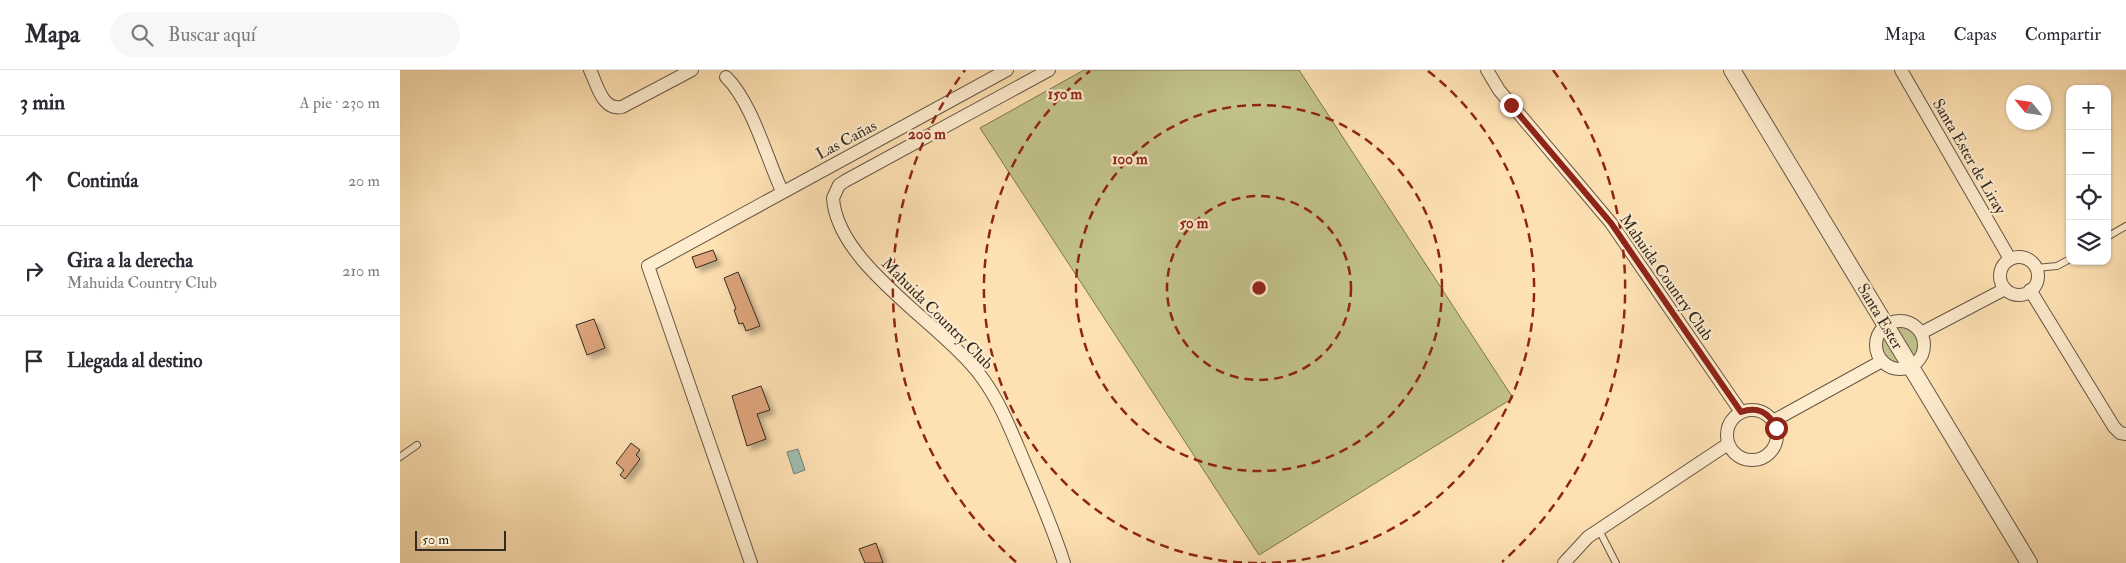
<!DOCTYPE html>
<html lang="es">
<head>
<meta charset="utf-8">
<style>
	:root { --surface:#fff; --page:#f7f7f7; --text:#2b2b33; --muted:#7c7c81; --line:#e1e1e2 }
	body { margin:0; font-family:"IM FELL Double Pica",serif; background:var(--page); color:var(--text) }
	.controls { position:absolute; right:15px; top:15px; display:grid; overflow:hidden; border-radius:10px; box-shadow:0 1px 4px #0004 }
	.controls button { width:45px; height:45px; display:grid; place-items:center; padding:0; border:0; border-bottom:1px solid var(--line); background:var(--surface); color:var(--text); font:25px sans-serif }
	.compass { position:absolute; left:1606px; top:15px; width:45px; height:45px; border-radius:50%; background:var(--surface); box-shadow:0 1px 4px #0004; rotate:299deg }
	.scale { position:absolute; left:15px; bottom:12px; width:91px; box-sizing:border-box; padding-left:5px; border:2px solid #322920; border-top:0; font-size:14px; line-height:18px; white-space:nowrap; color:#322920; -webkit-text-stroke:4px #feecce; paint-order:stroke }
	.stop { position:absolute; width:15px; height:15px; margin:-11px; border:4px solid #8f2418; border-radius:50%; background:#fff }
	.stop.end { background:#8f2418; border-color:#fff; box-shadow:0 1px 5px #0008 }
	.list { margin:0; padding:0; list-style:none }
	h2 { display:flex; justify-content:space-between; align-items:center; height:65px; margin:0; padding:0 20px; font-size:21px }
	h2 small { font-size:16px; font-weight:400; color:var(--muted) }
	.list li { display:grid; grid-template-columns:32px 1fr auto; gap:15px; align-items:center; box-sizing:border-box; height:90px; padding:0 20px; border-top:1px solid var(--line) }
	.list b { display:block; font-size:19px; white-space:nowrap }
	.list p { margin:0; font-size:16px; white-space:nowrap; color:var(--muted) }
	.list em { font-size:16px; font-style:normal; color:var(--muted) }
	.icon { flex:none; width:28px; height:28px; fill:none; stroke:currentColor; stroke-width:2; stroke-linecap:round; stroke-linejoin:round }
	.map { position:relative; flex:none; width:1726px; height:493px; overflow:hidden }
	header { display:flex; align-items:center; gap:30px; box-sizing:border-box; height:70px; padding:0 25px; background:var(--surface); border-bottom:1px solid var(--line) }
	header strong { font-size:24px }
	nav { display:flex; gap:28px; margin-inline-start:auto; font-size:18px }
	.search { width:350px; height:45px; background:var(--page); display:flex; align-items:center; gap:12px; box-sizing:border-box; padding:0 18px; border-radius:28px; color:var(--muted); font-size:19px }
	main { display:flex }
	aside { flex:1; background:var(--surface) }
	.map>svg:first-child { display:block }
	.green { fill:#c2c28b; stroke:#7a7656 }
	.water { fill:#a0bdb0; stroke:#748276 }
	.building { fill:#dea47c; stroke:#322920; filter:url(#shadow) }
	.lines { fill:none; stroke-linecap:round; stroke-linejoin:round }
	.service-casing { stroke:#655745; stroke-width:8 }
	.minor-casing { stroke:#655745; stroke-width:14 }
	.tertiary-casing { stroke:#655745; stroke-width:18 }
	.service { stroke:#feecce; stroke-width:6 }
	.minor { stroke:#feecce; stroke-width:12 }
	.tertiary { stroke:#feecce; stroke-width:16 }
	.route { stroke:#8f2418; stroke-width:6 }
	.ring { fill:none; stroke:#8f2418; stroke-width:2.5; stroke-dasharray:9 6 }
	.labels { text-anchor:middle; stroke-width:4.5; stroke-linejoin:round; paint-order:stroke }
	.street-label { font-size:16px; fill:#322920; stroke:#feecce }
	.centre { fill:#8f2418; stroke:#feecce; stroke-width:2.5 }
	.ring-label { font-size:15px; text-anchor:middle; font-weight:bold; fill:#8f2418; stroke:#feecce; stroke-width:4.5; stroke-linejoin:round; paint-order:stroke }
</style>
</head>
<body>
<header>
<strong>Mapa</strong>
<div class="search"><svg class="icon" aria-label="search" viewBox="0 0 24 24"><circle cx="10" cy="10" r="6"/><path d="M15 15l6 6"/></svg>Buscar aquí</div>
<nav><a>Mapa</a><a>Capas</a><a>Compartir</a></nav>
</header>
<main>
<aside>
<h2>3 min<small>A pie · 230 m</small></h2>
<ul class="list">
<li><svg class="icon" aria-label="ahead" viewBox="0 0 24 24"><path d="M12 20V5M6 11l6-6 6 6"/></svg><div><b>Continúa</b></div><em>20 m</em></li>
<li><svg class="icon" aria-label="right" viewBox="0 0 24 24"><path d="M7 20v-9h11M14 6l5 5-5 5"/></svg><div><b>Gira a la derecha</b><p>Mahuida Country Club</p></div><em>210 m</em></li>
<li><svg class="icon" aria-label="arrive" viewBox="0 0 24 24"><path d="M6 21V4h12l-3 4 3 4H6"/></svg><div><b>Llegada al destino</b></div></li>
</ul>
</aside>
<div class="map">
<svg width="1726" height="493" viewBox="0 0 1726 493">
	<defs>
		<filter id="shadow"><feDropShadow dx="4.5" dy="4.5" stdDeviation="2.5" flood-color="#0004"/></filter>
	</defs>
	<rect width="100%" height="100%" fill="#fee1b3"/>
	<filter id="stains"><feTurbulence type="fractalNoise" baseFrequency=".004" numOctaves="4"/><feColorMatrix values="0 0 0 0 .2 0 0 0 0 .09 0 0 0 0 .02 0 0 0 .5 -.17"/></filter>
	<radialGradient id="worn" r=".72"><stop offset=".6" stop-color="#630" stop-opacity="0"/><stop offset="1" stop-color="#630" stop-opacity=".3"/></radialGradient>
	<!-- green -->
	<g class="green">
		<polygon points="684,0 899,0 1113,328 859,485 580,58"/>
		<circle cx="1500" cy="275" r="20"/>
	</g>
	<!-- water -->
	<polygon class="water" points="398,379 405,400 394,404 387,382"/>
	<!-- building -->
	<g class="building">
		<polygon points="313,180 317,190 296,198 292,187"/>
		<polygon points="338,202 360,256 346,261 343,253 339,254 334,240 336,239 324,208"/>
		<polygon points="194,249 205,278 187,285 176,255"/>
		<polygon points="361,316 370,340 357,344 366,369 347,376 332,326"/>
		<polygon points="231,373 240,380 236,385 240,389 225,409 220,405 224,400 216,393"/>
		<polygon points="476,473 483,493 465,493 459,479"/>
	</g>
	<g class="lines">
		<defs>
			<g id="service">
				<polyline points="1707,167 1726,156"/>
				<polyline points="1636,198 1657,196 1670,189"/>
				<polyline points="0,387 17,375"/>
				<polyline points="1199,460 1216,493"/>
			</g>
			<g id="minor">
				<path d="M 190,0 C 197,14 202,41 222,37 L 292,0"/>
				<path d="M 649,0 L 445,111 L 439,115 L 433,128 C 437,196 546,256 583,309 C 601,334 612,363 624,391 C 638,424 653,458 664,493"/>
				<polyline points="1087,0 1099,20 1211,153 1341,342"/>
				<polyline points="1501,0 1610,189"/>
				<path d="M 326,7 C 352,32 367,89 382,121"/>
				<circle cx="1619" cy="206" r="19"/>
				<polyline points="1630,220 1714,357 1720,363 1726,364"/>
				<circle cx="1500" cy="275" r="24"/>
				<polyline points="1521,263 1605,219"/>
				<circle cx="1352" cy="365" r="25"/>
				<polyline points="1373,351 1482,291"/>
				<polyline points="351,493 248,196 607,0"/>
				<polyline points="1164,493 1188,467 1328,374"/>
			</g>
			<polyline id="tertiary" points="1332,0 1629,493"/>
		</defs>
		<!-- service casing -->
		<use href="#service" class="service-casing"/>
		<!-- minor casing -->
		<use href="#minor" class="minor-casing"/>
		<!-- tertiary casing -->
		<use href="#tertiary" class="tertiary-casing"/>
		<!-- service -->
		<use href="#service" class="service"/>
		<!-- minor -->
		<use href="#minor" class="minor"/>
		<!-- tertiary -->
		<use href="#tertiary" class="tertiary"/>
	</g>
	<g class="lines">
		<!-- route -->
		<path class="route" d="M 1111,35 L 1211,153 L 1341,342 C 1357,336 1369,342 1376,358"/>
	</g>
	<!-- distance rings -->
	<g class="ring">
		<circle cx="859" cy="218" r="92"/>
		<circle cx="859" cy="218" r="183"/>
		<path d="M857 493A275 275 0 0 1 690 1M1028 1A275 275 0 0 1 861 493"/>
		<path d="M616 492A366 366 0 0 1 565 0M1153 0A366 366 0 0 1 1102 492"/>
	</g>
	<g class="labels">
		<!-- street labels -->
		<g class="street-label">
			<text transform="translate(446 69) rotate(-28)" y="6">Las Cañas</text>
			<text transform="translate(1570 86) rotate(60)" y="6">Santa Ester de Liray</text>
			<text transform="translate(1267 207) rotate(55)" y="6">Mahuida Country Club</text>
			<text transform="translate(538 243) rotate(45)" y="6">Mahuida Country Club</text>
			<text transform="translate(1481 246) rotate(59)" y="6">Santa Ester</text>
		</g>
	</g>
	<circle cx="859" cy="218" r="8" class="centre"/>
	<g class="ring-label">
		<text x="665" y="29">150 m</text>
		<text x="527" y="69">200 m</text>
		<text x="730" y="94">100 m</text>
		<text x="794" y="158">50 m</text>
	</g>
	<rect width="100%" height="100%" filter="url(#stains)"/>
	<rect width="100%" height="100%" fill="url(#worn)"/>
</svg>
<div class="controls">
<button>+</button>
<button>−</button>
<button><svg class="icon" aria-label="locate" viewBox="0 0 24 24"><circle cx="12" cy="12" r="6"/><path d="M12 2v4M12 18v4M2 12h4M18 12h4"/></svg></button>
<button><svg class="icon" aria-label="layers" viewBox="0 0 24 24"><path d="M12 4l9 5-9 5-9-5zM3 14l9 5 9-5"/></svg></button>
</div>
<svg class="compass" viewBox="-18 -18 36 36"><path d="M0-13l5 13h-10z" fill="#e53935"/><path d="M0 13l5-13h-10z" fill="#7c7c81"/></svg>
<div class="scale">50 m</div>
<div class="stop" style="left:1376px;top:358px"></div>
<div class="stop end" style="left:1111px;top:35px"></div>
</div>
</main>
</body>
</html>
